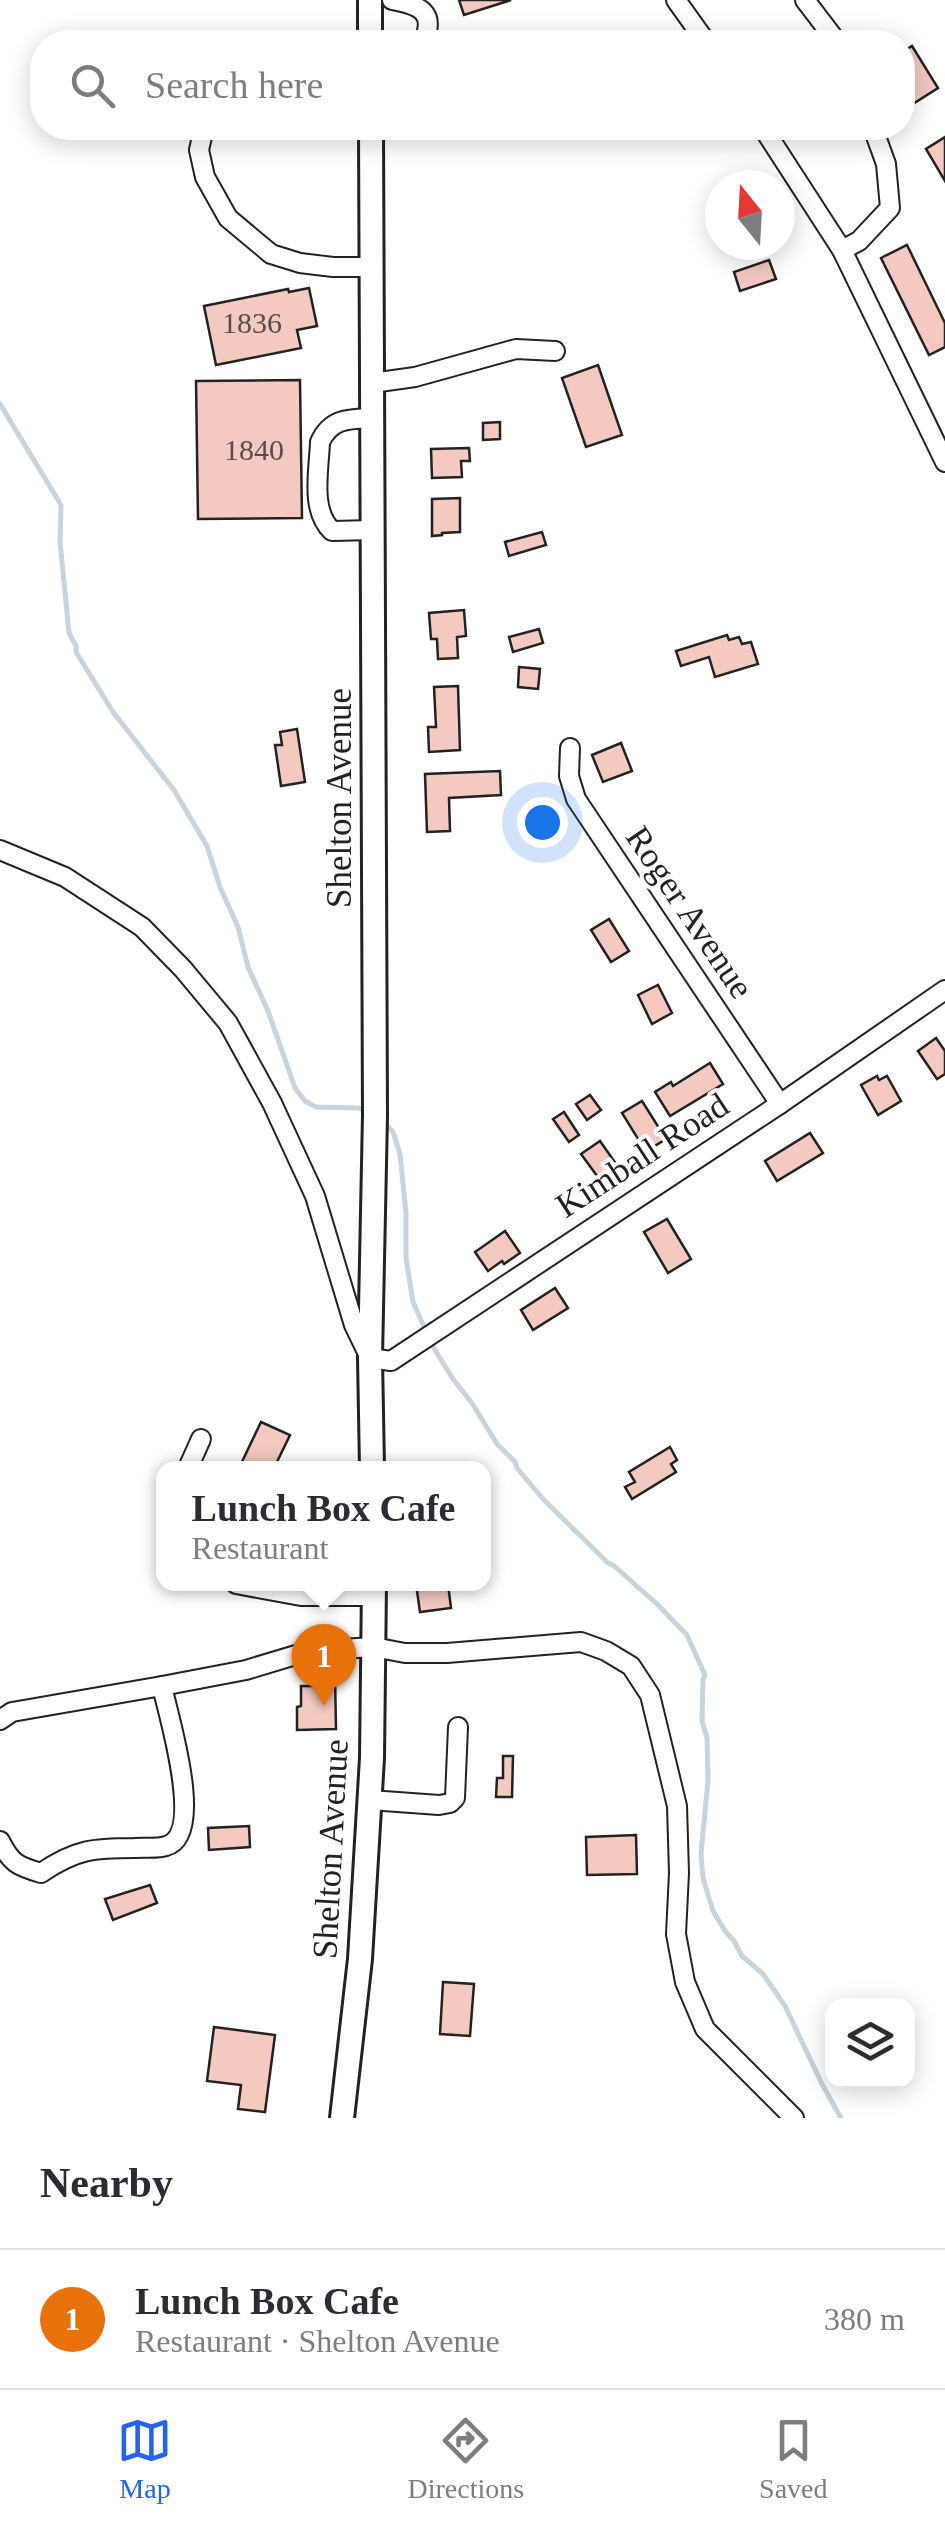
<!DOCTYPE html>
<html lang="en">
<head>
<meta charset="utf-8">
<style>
	:root { --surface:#fff; --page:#f2f2f3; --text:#2b2b33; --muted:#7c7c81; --line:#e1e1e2; --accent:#2563eb }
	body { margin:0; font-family:Georgia,serif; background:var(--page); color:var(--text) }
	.controls { position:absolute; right:30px; bottom:30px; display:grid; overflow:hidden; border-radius:20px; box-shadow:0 5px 25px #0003 }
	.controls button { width:90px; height:90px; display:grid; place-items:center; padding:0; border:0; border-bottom:2px solid var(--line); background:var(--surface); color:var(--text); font:50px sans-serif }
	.compass { position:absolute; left:705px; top:170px; width:90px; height:90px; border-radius:50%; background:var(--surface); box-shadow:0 5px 25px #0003; rotate:342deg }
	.you { position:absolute; left:542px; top:822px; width:35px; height:35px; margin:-25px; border:8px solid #fff; border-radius:50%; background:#1a73e8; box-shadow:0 0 0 15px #1a73e833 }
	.badge { display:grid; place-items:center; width:65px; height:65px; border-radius:50%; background:var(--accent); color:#fff; font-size:32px; font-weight:700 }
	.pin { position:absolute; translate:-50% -82px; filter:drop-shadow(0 2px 5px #0008) }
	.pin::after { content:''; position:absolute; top:52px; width:35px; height:30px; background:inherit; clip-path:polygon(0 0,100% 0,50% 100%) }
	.popup { position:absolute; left:156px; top:1461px; width:335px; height:130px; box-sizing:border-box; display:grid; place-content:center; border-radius:20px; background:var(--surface); filter:drop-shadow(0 2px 8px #0005); font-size:32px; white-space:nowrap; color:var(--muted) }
	.popup b { font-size:38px; color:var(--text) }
	.popup::after { content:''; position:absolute; left:50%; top:100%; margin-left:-20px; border:20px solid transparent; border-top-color:var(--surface) }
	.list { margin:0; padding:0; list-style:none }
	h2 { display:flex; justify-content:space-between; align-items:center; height:130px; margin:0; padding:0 40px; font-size:42px }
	h2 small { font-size:32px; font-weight:400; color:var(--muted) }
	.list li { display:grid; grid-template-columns:65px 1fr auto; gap:30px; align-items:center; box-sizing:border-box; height:140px; padding:0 40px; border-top:2px solid var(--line) }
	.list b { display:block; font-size:38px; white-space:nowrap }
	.list p { margin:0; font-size:32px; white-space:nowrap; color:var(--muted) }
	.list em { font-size:32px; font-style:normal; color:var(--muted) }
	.icon { flex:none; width:55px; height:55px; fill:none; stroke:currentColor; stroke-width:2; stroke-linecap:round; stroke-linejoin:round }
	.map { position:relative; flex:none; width:945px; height:2118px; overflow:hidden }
	.search { position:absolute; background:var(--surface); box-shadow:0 5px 25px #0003; left:30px; right:30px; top:30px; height:110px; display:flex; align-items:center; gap:25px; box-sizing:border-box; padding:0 35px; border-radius:40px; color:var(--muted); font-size:38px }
	.sheet { height:270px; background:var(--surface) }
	nav { display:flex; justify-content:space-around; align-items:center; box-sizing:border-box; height:140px; border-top:2px solid var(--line); background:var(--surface); font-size:28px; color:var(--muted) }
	nav a { display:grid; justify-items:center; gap:5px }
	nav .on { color:var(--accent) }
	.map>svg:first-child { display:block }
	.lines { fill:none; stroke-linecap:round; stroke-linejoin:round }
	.stream { stroke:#c7d3dd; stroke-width:5 }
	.building { fill:#f3c9c0; stroke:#222; stroke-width:2.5 }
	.minor-casing { stroke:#222; stroke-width:22 }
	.major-casing { stroke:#222; stroke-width:28 }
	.minor { stroke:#fff; stroke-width:18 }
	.major { stroke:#fff; stroke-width:22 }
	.labels { text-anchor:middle; stroke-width:8; stroke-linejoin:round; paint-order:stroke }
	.number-label { font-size:30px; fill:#564c4a }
	.street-label { font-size:35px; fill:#222; stroke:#fff }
</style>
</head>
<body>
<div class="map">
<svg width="945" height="2118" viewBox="0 0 945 2118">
	<rect width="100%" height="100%" fill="#fff"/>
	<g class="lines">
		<!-- stream -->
		<g class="stream">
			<polyline points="0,404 61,505 60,542 69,633 76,646 76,652 113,712 174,790 207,846 220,887 238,927 248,967 268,1011 295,1088 305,1101 316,1107 358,1108 368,1111"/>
			<polyline points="382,1120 393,1132 400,1154 406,1213 406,1258 413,1302 432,1345 453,1379 472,1403 497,1444 515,1462 517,1468 543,1499 608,1563 613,1565 657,1604 687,1635 705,1675 703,1680 702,1721 707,1738 708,1780 701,1854 703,1878 713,1911 725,1931 734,1941 742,1956 763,1974 785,2006 822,2084 841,2118"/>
		</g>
	</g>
	<!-- building -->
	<g class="building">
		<polygon points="459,0 511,0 464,15"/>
		<polygon points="912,46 938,88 908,107 902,97 902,52"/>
		<polygon points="945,137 945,181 926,149"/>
		<polygon points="907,245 945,323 945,347 929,355 881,258"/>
		<polygon points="769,260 776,279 740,291 734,272"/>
		<polygon points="309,288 317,326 297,330 301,348 216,365 204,306 288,289 289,292"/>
		<polygon points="598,365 622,435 586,447 562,378"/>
		<polygon points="300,380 302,518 198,519 196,381"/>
		<polygon points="500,422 500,439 483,440 483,423"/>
		<polygon points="469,448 470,461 461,461 462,477 432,478 431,449"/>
		<polygon points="460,498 460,532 442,533 442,535 432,536 432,499"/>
		<polygon points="542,532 546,545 509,556 505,542"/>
		<polygon points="464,610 466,636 457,637 458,658 438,659 437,639 431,639 429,613"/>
		<polygon points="539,629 543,643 513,652 509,637"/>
		<polygon points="727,635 729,640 739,637 742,644 751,642 758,664 715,677 709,657 681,666 676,651"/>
		<polygon points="519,667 540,669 538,689 518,687"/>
		<polygon points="458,686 460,750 429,752 428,727 436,727 434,687"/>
		<polygon points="297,729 305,782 281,786 275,745 282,745 280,732"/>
		<polygon points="621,743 632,771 603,782 592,755"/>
		<polygon points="500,771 501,795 449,798 450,831 427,832 425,774"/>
		<polygon points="609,919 629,951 611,962 591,930"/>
		<polygon points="658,985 672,1013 652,1024 638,995"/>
		<polygon points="936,1038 945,1051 945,1074 937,1079 918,1051"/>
		<polygon points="710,1063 723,1084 670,1116 655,1092 671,1082 673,1086"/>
		<polygon points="877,1076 879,1080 887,1076 901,1101 878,1115 861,1085"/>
		<polygon points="590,1095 601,1110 587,1120 576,1104"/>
		<polygon points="642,1101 666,1139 640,1155 634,1145 640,1142 622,1113"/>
		<polygon points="564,1112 579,1135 569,1142 553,1119"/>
		<polygon points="810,1133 823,1153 777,1181 765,1161"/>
		<polygon points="600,1141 621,1171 603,1184 581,1154"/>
		<polygon points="667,1219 691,1259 668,1273 644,1232"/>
		<polygon points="505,1231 520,1253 504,1264 502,1261 488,1271 475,1252"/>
		<polygon points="555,1288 568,1308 533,1330 521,1310"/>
		<polygon points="261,1422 290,1435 274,1468 239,1468"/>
		<polygon points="670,1447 677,1460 671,1464 676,1472 632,1499 625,1487 635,1482 629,1472"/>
		<polygon points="416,1584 448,1584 451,1608 420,1612"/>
		<polygon points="335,1676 336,1729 297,1730 297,1707 301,1706 301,1686 311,1686 310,1677"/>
		<polygon points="503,1756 513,1756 512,1797 496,1797 497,1778 503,1778"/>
		<polygon points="249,1826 250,1847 209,1850 208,1828"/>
		<polygon points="636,1835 637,1874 587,1875 586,1837"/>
		<polygon points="150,1885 157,1903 113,1920 105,1899"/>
		<polygon points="443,1982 474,1984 470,2036 440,2034"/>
		<polygon points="214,2027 275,2035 265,2112 238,2109 241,2085 207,2081"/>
	</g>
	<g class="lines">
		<defs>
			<g id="minor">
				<path d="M 392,0 C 419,5 437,12 423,42"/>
				<polyline points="676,0 706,42"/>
				<polyline points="805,0 837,42"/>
				<polyline points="211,128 203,132 199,150 205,177 228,218 271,254 300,263 333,267 371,267"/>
				<polyline points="763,128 842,250 945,462"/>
				<polyline points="842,250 859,241 890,208 886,164 873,128"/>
				<polyline points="372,383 415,377 516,349 555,351"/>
				<path d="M 372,418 C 349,419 331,418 320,442 C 319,471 310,510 332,531 L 373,530"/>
				<polyline points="570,748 569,776 576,799 780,1104"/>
				<polyline points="0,850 65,877 142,927 183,969 228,1023 272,1103 315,1196 354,1325 370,1358 391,1361 780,1104 945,990"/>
				<polyline points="188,1468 201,1439"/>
				<polyline points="236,1584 301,1596 374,1596"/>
				<polyline points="162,1686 246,1670 309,1651 373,1647 405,1653 447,1653 581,1642 606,1651 631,1666 650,1695 677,1806 679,1873 676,1934 685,1982 705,2029 794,2118"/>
				<path d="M 0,1720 L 12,1712 L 162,1686 C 168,1715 206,1835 166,1846 C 157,1849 145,1847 135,1848 C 94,1848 76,1849 41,1873 C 17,1866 11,1863 0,1841"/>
				<polyline points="370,1800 439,1805 450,1803 455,1798 458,1727"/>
			</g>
			<g id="major">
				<polyline points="370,0 370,42"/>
				<polyline points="371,128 375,1115 370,1358 372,1468"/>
				<polyline points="342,2118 360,1959 372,1758 374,1584"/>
			</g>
		</defs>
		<!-- minor casing -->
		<use href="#minor" class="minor-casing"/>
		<!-- major casing -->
		<use href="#major" class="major-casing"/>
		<!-- minor -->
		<use href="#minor" class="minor"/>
		<!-- major -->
		<use href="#major" class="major"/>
	</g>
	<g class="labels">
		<!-- number labels -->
		<g class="number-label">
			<text x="252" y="333">1836</text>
			<text x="254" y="460">1840</text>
		</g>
		<!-- street labels -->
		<g class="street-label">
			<text transform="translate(339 798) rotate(-90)" y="12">Shelton Avenue</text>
			<text transform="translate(690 912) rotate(56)" y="12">Roger Avenue</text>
			<text transform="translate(642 1155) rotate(-33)" y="12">Kimball Road</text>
			<text transform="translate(330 1849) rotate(-87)" y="12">Shelton Avenue</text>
		</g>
	</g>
</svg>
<div class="controls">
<button><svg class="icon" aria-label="layers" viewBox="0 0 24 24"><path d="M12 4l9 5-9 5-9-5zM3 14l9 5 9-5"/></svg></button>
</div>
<svg class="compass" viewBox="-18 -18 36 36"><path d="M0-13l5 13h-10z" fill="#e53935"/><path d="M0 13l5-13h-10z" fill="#7c7c81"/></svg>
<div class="you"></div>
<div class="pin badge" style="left:324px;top:1706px;background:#e8710a">1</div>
<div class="popup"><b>Lunch Box Cafe</b>Restaurant</div>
<div class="search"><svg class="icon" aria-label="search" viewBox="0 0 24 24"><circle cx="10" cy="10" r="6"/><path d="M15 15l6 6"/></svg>Search here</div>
</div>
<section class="sheet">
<h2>Nearby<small></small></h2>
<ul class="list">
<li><span class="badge" style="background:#e8710a">1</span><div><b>Lunch Box Cafe</b><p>Restaurant · Shelton Avenue</p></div><em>380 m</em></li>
</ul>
</section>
<nav>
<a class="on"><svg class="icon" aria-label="map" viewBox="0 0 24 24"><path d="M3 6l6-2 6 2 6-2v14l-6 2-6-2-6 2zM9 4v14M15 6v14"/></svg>Map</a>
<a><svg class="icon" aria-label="directions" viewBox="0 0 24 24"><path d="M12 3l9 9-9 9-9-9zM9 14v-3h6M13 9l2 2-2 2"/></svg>Directions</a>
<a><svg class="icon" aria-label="saved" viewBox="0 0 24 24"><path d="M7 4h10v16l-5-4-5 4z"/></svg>Saved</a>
</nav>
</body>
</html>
